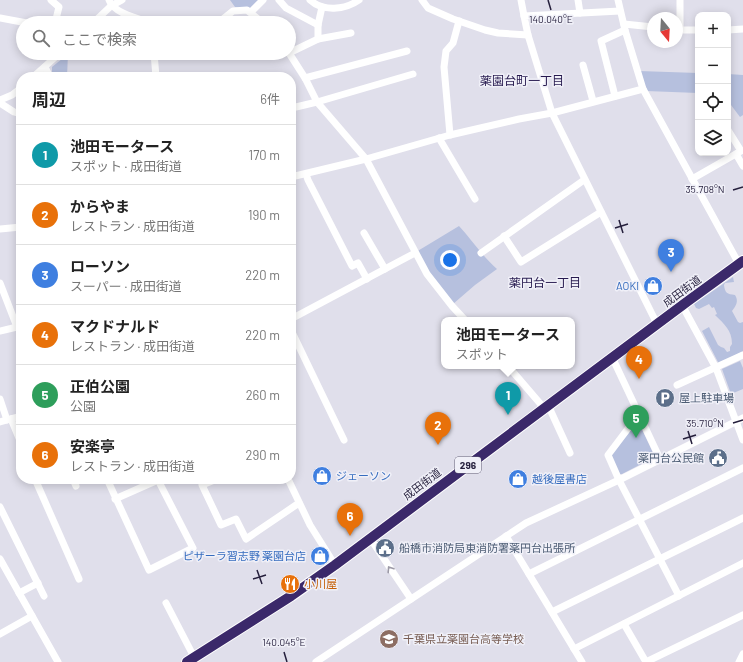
<!DOCTYPE html>
<html lang="ja">
<head>
<meta charset="utf-8">
<style>
	:root { --surface:#fff; --page:#f6f6f6; --text:#222; --muted:#767676; --line:#e0e0e0; --accent:#b45309 }
	body { margin:0; font-family:Barlow,"Noto Sans JP",sans-serif; background:var(--page); color:var(--text) }
	.controls { position:absolute; right:12px; top:12px; display:grid; overflow:hidden; border-radius:8px; box-shadow:0 2px 10px #0003 }
	.controls button { width:36px; height:36px; display:grid; place-items:center; padding:0; border:0; border-bottom:1px solid var(--line); background:var(--surface); color:var(--text); font:20px sans-serif }
	.compass { position:absolute; left:647px; top:12px; width:36px; height:36px; border-radius:50%; background:var(--surface); box-shadow:0 2px 10px #0003; rotate:162deg }
	.you { position:absolute; left:450px; top:260px; width:14px; height:14px; margin:-10px; border:3px solid #fff; border-radius:50%; background:#1a73e8; box-shadow:0 0 0 6px #1a73e833 }
	.badge { display:grid; place-items:center; width:26px; height:26px; border-radius:50%; background:var(--accent); color:#fff; font-size:13px; font-weight:700 }
	.pin { position:absolute; translate:-50% -33px; filter:drop-shadow(0 1px 2px #0008) }
	.pin::after { content:''; position:absolute; top:21px; width:14px; height:12px; background:inherit; clip-path:polygon(0 0,100% 0,50% 100%) }
	.popup { position:absolute; left:441px; top:317px; width:134px; height:52px; box-sizing:border-box; display:grid; place-content:center; border-radius:8px; background:var(--surface); filter:drop-shadow(0 1px 3px #0005); font-size:13px; white-space:nowrap; color:var(--muted) }
	.popup b { font-size:15px; color:var(--text) }
	.popup::after { content:''; position:absolute; left:50%; top:100%; margin-left:-8px; border:8px solid transparent; border-top-color:var(--surface) }
	.list { margin:0; padding:0; list-style:none }
	h2 { display:flex; justify-content:space-between; align-items:center; height:52px; margin:0; padding:0 16px; font-size:17px }
	h2 small { font-size:13px; font-weight:400; color:var(--muted) }
	.list li { display:grid; grid-template-columns:26px 1fr auto; gap:12px; align-items:center; box-sizing:border-box; height:60px; padding:0 16px; border-top:1px solid var(--line) }
	.list b { display:block; font-size:15px; white-space:nowrap }
	.list p { margin:0; font-size:13px; white-space:nowrap; color:var(--muted) }
	.list em { font-size:13px; font-style:normal; color:var(--muted) }
	.icon { flex:none; width:22px; height:22px; fill:none; stroke:currentColor; stroke-width:2; stroke-linecap:round; stroke-linejoin:round }
	.map { position:relative; flex:none; width:743px; height:662px; overflow:hidden }
	.search { position:absolute; background:var(--surface); box-shadow:0 2px 10px #0003; left:16px; top:16px; width:280px; height:44px; display:flex; align-items:center; gap:10px; box-sizing:border-box; padding:0 14px; border-radius:22px; color:var(--muted); font-size:15px }
	.panel { position:absolute; background:var(--surface); box-shadow:0 2px 10px #0003; left:16px; top:72px; width:280px; height:412px; border-radius:16px }
	.map>svg:first-child { display:block }
	.green { fill:#b6c0de }
	.lines { fill:none; stroke-linecap:round; stroke-linejoin:round }
	.highway-casing { stroke:#fff; stroke-width:12 }
	.minor { stroke:#fff; stroke-width:7 }
	.highway { stroke:#3b296a; stroke-width:10 }
	.oneway { stroke:#9d9aa7 }
	.ticks { fill:none; stroke:#251f3c; stroke-width:1.5 }
	.labels { text-anchor:middle; stroke-width:3; stroke-linejoin:round; paint-order:stroke }
	.shield { fill:#f0f0f8; stroke:#625e74; stroke-width:1 }
	.shield-label { font-size:10px; font-weight:bold; fill:#251f3c }
	.shop-label { font-size:11px; fill:#366cbe; stroke:#f0f0f8; text-anchor:end }
	.street-label { font-size:11px; fill:#251f3c; stroke:#f0f0f8 }
	.service-label { font-size:11px; fill:#4e5e75; stroke:#f0f0f8; text-anchor:start }
	.food-label { font-size:11px; fill:#c56008; stroke:#f0f0f8; text-anchor:start }
	.education-label { font-size:11px; fill:#785e54; stroke:#f0f0f8; text-anchor:start }
	.neighbourhood-label { font-size:12px; fill:#271a4f; stroke:#f0f0f8 }
	.ticks-label { font-size:10px; text-anchor:middle; fill:#251f3c; stroke:#f0f0f8; stroke-width:3; stroke-linejoin:round; paint-order:stroke }
</style>
</head>
<body>
<div class="map">
<svg width="743" height="662" viewBox="0 0 743 662">
	<rect width="100%" height="100%" fill="#e0dfeb"/>
	<!-- green -->
	<g class="green">
		<polygon points="230,0 258,0 249,9 235,7"/>
		<polygon points="68,54 67,77 54,76 52,73 52,67"/>
		<polygon points="639,71 698,73 698,93 646,91"/>
		<polygon points="728,74 743,75 743,115 740,117 728,101"/>
		<path d="M 459,226 C 472,240 483,257 497,269 L 475,285 L 453,304 L 428,273 L 416,252 Z"/>
		<path d="M 733,277 L 734,282 L 725,283 L 724,285 C 725,293 727,294 735,295 C 739,301 736,306 732,311 L 738,322 L 740,323 L 743,322 L 743,351 L 719,364 L 702,331 L 709,327 L 718,345 L 721,347 L 724,348 L 727,352 L 730,351 L 730,347 L 732,344 C 732,330 724,324 715,315 L 717,314 L 714,307 L 712,308 L 709,304 L 699,309 L 696,308 L 694,304 Z"/>
		<polygon points="740,361 743,368 743,389 731,394 722,369"/>
		<polygon points="638,421 654,455 653,458 622,474 619,474 611,455"/>
	</g>
	<g class="lines">
		<defs>
			<polyline id="highway" points="187,662 291,596 335,565 688,301 743,261"/>
		</defs>
		<!-- highway casing -->
		<use href="#highway" class="highway-casing"/>
		<!-- minor -->
		<g class="minor">
			<polyline points="51,0 59,7 55,23"/>
			<path d="M 109,0 C 113,13 139,19 151,23"/>
			<polyline points="279,0 286,8 318,25"/>
			<path d="M 310,0 C 323,12 345,10 359,0"/>
			<polyline points="422,0 428,8 453,19 485,30 498,33 528,35"/>
			<polyline points="521,0 524,16"/>
			<polyline points="578,0 580,13"/>
			<polyline points="618,0 625,30 643,89 739,264"/>
			<polyline points="620,11 524,16 528,35 552,113 657,324"/>
			<polyline points="251,12 263,0"/>
			<polyline points="0,18 27,23"/>
			<polyline points="93,23 111,6 122,0"/>
			<polyline points="218,23 233,11 247,10 263,23"/>
			<polyline points="624,24 653,27"/>
			<polyline points="677,30 698,30"/>
			<polyline points="680,30 680,0"/>
			<polyline points="728,30 743,29"/>
			<polyline points="318,39 351,33"/>
			<polyline points="154,53 156,77"/>
			<polyline points="289,53 305,78 317,102 366,159 427,274 452,306 465,320"/>
			<polyline points="289,53 318,39 318,25 322,7"/>
			<polyline points="583,65 593,101"/>
			<polyline points="45,67 50,77"/>
			<polyline points="33,77 60,53"/>
			<polyline points="305,78 407,51"/>
			<polyline points="615,96 601,41 625,30"/>
			<polyline points="0,100 12,95 21,88"/>
			<polyline points="0,103 14,112 21,114"/>
			<polyline points="291,106 296,107 317,102 413,74"/>
			<polyline points="450,135 444,67 446,51 453,43 459,21"/>
			<polyline points="439,138 475,199"/>
			<polyline points="736,154 743,166"/>
			<polyline points="306,174 308,180 352,266 358,263 367,279"/>
			<polyline points="291,177 366,159 450,135 519,119 552,113 643,89"/>
			<polyline points="692,179 741,151 728,130"/>
			<polyline points="0,229 21,227"/>
			<polyline points="364,233 385,269"/>
			<polyline points="504,236 521,262 601,212"/>
			<polyline points="481,253 584,180"/>
			<polyline points="0,283 17,327 0,331"/>
			<polyline points="682,305 716,368 743,440"/>
			<polyline points="291,319 415,253"/>
			<polyline points="291,330 344,440"/>
			<polyline points="612,357 660,459"/>
			<polyline points="508,366 544,408"/>
			<polyline points="677,385 743,355"/>
			<polyline points="0,399 7,420"/>
			<polyline points="548,405 570,453"/>
			<polyline points="639,414 608,455 619,480 679,596"/>
			<polyline points="11,419 21,443"/>
			<polyline points="0,422 21,416"/>
			<polyline points="35,479 79,579"/>
			<polyline points="73,479 76,486"/>
			<polyline points="107,479 149,570 193,548 158,480 115,499"/>
			<polyline points="217,479 202,485 221,525 236,519 246,539 299,503"/>
			<polyline points="288,479 310,525 335,565"/>
			<polyline points="0,507 44,596"/>
			<polyline points="506,536 582,662"/>
			<polyline points="370,538 411,599"/>
			<polyline points="0,559 58,662"/>
			<polyline points="529,574 743,468"/>
			<polyline points="19,593 38,583"/>
			<polyline points="166,603 194,657"/>
			<polyline points="552,612 743,518"/>
			<polyline points="624,624 646,662"/>
			<polyline points="0,634 32,616"/>
			<polyline points="574,649 743,563"/>
			<polyline points="316,662 526,523 619,480 743,418"/>
			<polyline points="646,662 743,615"/>
			<polyline points="739,662 743,654"/>
		</g>
		<!-- highway -->
		<use href="#highway" class="highway"/>
	</g>
	<!-- one-way arrows -->
	<defs><path id="oneway-chevron" d="M-2-3.5L2.5 0L-2 3.5" fill="none" stroke-width="1.6" stroke-linecap="round" stroke-linejoin="round"/></defs>
	<use class="oneway" href="#oneway-chevron" transform="translate(390 569) rotate(-123)"/>
	<!-- ticks -->
	<path class="ticks" d="M 548,0 L 551,10M 733,190 L 743,187M 619,220 L 623,233M 615,228 L 628,224M 733,423 L 743,420M 688,431 L 692,444M 683,439 L 696,435M 257,570 L 262,584M 253,579 L 266,575M 284,652 L 287,662"/>
	<!-- icons -->
	<defs>
		<symbol id="shop-disc" viewBox="-11 -11 22 22"><circle r="9.5" fill="#3f7fe0" stroke="#f0f0f8"/><path d="M-5-2.5h2.3a2.7 3.5 0 0 1 5.4 0H5L5.5 6h-11ZM-1.5-2.5h3a1.5 2.3 0 0 0-3 0Z" fill="#fff"/></symbol>
		<symbol id="parking-disc" viewBox="-11 -11 22 22"><circle r="9.5" fill="#5c6f8a" stroke="#f0f0f8"/><path d="M-3.5-5.5H1a3.5 3.5 0 0 1 0 7H-1V5.5H-3.5ZM-1-3.4V-.6H.8a1.4 1.4 0 0 0 0-2.8Z" fill="#fff"/></symbol>
		<symbol id="civic-disc" viewBox="-11 -11 22 22"><circle r="9.5" fill="#5c6f8a" stroke="#f0f0f8"/><path d="M-.6-6.5H3V-4.5H.6V-3L4-1V1h2V6H-6V1h2V-1L-.6-3ZM-1.2 2.5V6h2.4V2.5Z" fill="#fff"/></symbol>
		<symbol id="restaurant-disc" viewBox="-11 -11 22 22"><circle r="9.5" fill="#e8710a" stroke="#f0f0f8"/><path d="M-5-6h1v4h1v-4h1v4h1v-4h1v5L-1.5 .5V6h-2V.5L-5-1ZM5-6V6H3V1.5H1.5Q1.5-4 5-6Z" fill="#fff"/></symbol>
		<symbol id="school-disc" viewBox="-11 -11 22 22"><circle r="9.5" fill="#8d6e63" stroke="#f0f0f8"/><path d="M0-5L7-2L0 1L-7-2ZM-4 1L0 2.5L4 1V4Q0 6-4 4Z" fill="#fff"/></symbol>
	</defs>
	<g fill-rule="evenodd">
		<use href="#shop-disc" x="642" y="275" width="22" height="22"/>
		<use href="#parking-disc" x="654" y="387" width="22" height="22"/>
		<use href="#civic-disc" x="707" y="447" width="22" height="22"/>
		<use href="#shop-disc" x="311" y="465" width="22" height="22"/>
		<use href="#shop-disc" x="507" y="468" width="22" height="22"/>
		<use href="#civic-disc" x="374" y="537" width="22" height="22"/>
		<use href="#shop-disc" x="309" y="545" width="22" height="22"/>
		<use href="#restaurant-disc" x="279" y="573" width="22" height="22"/>
		<use href="#school-disc" x="378" y="628" width="22" height="22"/>
	</g>
	<g class="labels">
		<!-- shield labels -->
		<rect class="shield" x="455" y="457" width="26" height="16" rx="3"/>
		<g class="shield-label">
			<text x="468" y="469">296</text>
		</g>
		<!-- shop labels -->
		<g class="shop-label">
			<text x="639" y="290">AOKI</text>
			<text x="336" y="480" text-anchor="start">ジェーソン</text>
			<text x="532" y="483" text-anchor="start">越後屋書店</text>
			<text x="306" y="560">ピザーラ習志野 薬園台店</text>
		</g>
		<!-- street labels -->
		<g class="street-label">
			<text transform="translate(682 291) rotate(-36)" y="4">成田街道</text>
			<text transform="translate(422 484) rotate(-37)" y="4">成田街道</text>
		</g>
		<!-- service labels -->
		<g class="service-label">
			<text x="679" y="402">屋上駐車場</text>
			<text x="704" y="462" text-anchor="end">薬円台公民館</text>
			<text x="399" y="552">船橋市消防局東消防署薬円台出張所</text>
		</g>
		<!-- food labels -->
		<g class="food-label">
			<text x="304" y="588">小川屋</text>
		</g>
		<!-- education labels -->
		<g class="education-label">
			<text x="403" y="643">千葉県立薬園台高等学校</text>
		</g>
		<!-- neighbourhood labels -->
		<g class="neighbourhood-label">
			<text x="522" y="85">薬園台町一丁目</text>
			<text x="545" y="287">薬円台一丁目</text>
		</g>
	</g>
	<g class="ticks-label">
		<text x="551" y="23">140.040°E</text>
		<text x="705" y="193">35.708°N</text>
		<text x="705" y="427">35.710°N</text>
		<text x="284" y="646">140.045°E</text>
	</g>
</svg>
<div class="controls">
<button>+</button>
<button>−</button>
<button><svg class="icon" aria-label="locate" viewBox="0 0 24 24"><circle cx="12" cy="12" r="6"/><path d="M12 2v4M12 18v4M2 12h4M18 12h4"/></svg></button>
<button><svg class="icon" aria-label="layers" viewBox="0 0 24 24"><path d="M12 4l9 5-9 5-9-5zM3 14l9 5 9-5"/></svg></button>
</div>
<svg class="compass" viewBox="-18 -18 36 36"><path d="M0-13l5 13h-10z" fill="#e53935"/><path d="M0 13l5-13h-10z" fill="#767676"/></svg>
<div class="you"></div>
<div class="pin badge" style="left:508px;top:415px;background:#0f9aa8">1</div>
<div class="popup"><b>池田モータース</b>スポット</div>
<div class="pin badge" style="left:438px;top:445px;background:#e8710a">2</div>
<div class="pin badge" style="left:671px;top:272px;background:#3f7fe0">3</div>
<div class="pin badge" style="left:639px;top:379px;background:#e8710a">4</div>
<div class="pin badge" style="left:636px;top:438px;background:#2e9e5b">5</div>
<div class="pin badge" style="left:350px;top:536px;background:#e8710a">6</div>
<div class="search"><svg class="icon" aria-label="search" viewBox="0 0 24 24"><circle cx="10" cy="10" r="6"/><path d="M15 15l6 6"/></svg>ここで検索</div>
<section class="panel">
<h2>周辺<small>6件</small></h2>
<ul class="list">
<li><span class="badge" style="background:#0f9aa8">1</span><div><b>池田モータース</b><p>スポット · 成田街道</p></div><em>170 m</em></li>
<li><span class="badge" style="background:#e8710a">2</span><div><b>からやま</b><p>レストラン · 成田街道</p></div><em>190 m</em></li>
<li><span class="badge" style="background:#3f7fe0">3</span><div><b>ローソン</b><p>スーパー · 成田街道</p></div><em>220 m</em></li>
<li><span class="badge" style="background:#e8710a">4</span><div><b>マクドナルド</b><p>レストラン · 成田街道</p></div><em>220 m</em></li>
<li><span class="badge" style="background:#2e9e5b">5</span><div><b>正伯公園</b><p>公園</p></div><em>260 m</em></li>
<li><span class="badge" style="background:#e8710a">6</span><div><b>安楽亭</b><p>レストラン · 成田街道</p></div><em>290 m</em></li>
</ul>
</section>
</div>
</body>
</html>
